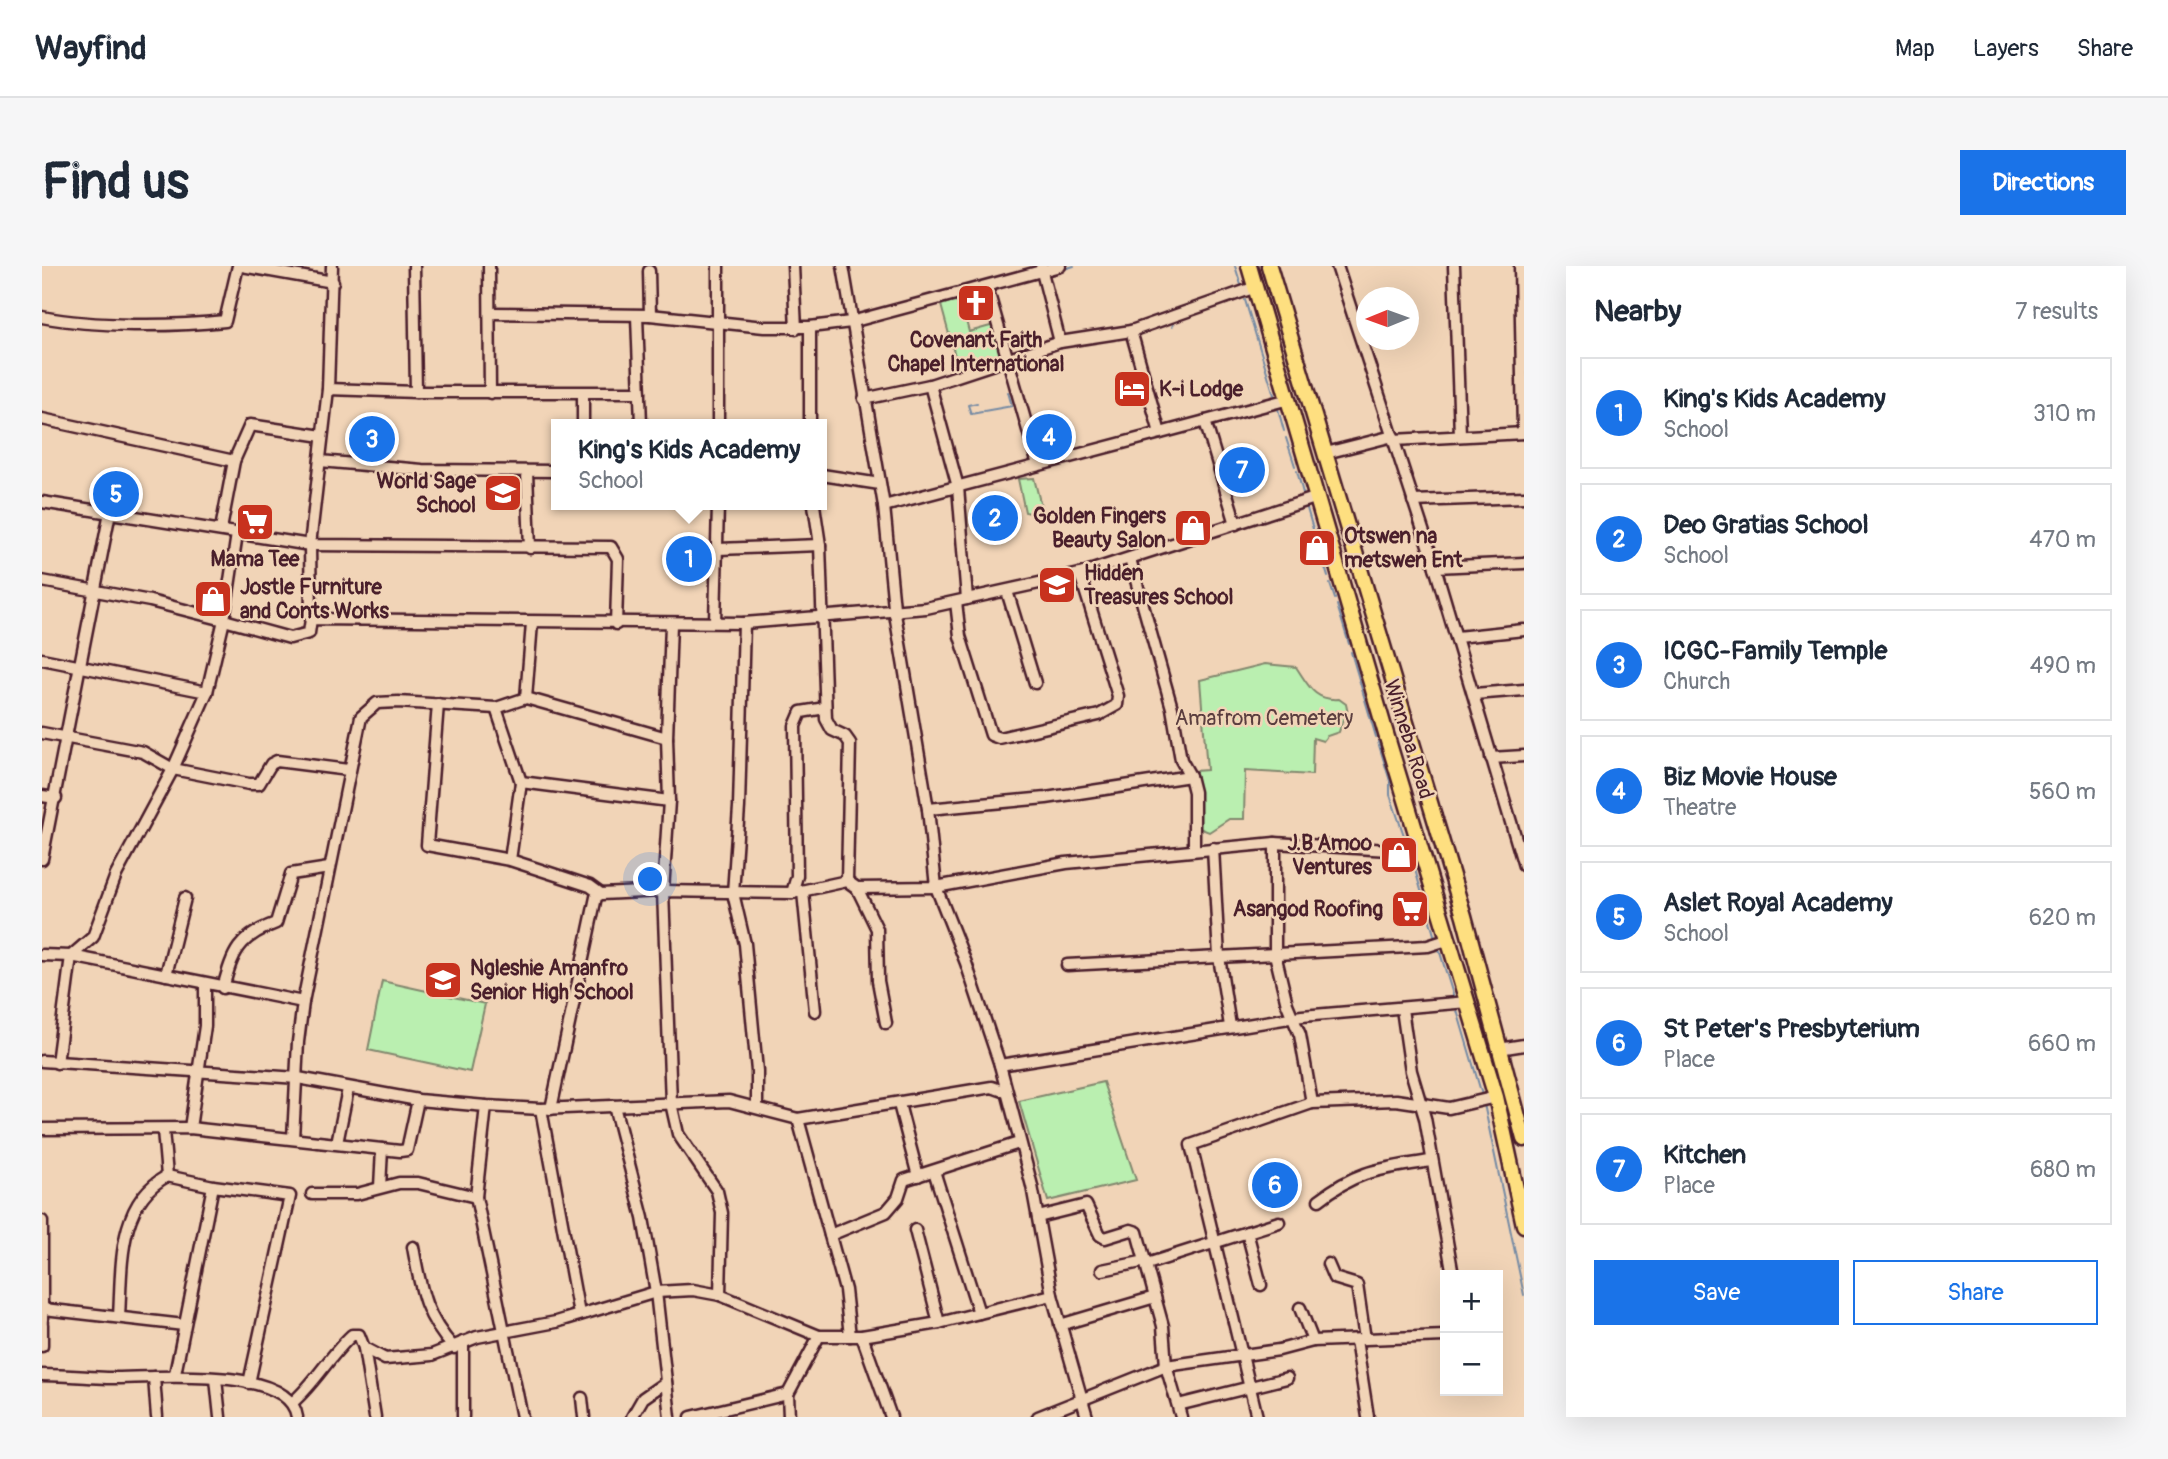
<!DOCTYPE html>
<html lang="en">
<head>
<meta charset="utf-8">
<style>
	:root { --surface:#fff; --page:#f6f6f7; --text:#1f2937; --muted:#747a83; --line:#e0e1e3; --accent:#1a73e8 }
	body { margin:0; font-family:Pangolin,sans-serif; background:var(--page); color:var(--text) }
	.controls { position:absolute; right:21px; bottom:21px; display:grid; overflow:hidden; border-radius:0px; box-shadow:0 7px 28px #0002 }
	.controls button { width:63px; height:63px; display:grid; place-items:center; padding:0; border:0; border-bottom:2px solid var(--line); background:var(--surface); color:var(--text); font:35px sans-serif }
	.compass { position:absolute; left:1314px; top:21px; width:63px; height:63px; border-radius:50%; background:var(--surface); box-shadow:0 7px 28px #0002; rotate:269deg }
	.you { position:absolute; left:609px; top:614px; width:24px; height:24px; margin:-18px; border:5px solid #fff; border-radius:50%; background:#1a73e8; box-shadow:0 0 0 10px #1a73e833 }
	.badge { display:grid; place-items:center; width:46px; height:46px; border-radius:50%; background:var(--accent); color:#fff; font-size:23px; font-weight:700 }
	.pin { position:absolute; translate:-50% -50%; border:4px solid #fff; box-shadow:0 2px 7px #0006 }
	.popup { position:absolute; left:509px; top:153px; width:276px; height:91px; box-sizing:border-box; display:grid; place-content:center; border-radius:0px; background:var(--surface); filter:drop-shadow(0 2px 5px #0005); font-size:23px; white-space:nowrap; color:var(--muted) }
	.popup b { font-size:26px; color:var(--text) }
	.popup::after { content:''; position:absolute; left:50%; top:100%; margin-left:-14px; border:14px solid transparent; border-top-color:var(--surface) }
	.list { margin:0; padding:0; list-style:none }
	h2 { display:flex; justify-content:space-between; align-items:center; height:91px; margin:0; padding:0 28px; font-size:30px }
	h2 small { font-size:23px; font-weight:400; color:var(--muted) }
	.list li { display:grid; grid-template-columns:46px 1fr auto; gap:21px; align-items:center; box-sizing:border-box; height:112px; margin:0 14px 14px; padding:0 14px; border:2px solid var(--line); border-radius:0px }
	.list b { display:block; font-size:26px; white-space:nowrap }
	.list p { margin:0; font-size:23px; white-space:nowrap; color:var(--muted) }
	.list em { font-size:23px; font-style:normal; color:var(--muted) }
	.actions { display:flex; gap:14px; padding:21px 28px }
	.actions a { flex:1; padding:16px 0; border:2px solid var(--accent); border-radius:0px; text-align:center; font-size:24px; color:var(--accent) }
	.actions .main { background:var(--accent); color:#fff }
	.map { position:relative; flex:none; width:1482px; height:1151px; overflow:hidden; border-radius:0px }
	header { display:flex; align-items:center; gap:42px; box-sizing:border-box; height:98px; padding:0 35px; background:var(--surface); border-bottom:2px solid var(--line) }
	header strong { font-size:33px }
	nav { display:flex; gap:38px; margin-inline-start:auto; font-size:24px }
	.intro { display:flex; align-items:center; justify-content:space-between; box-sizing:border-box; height:168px; padding:0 42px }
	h1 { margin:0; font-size:49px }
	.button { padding:18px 32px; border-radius:0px; background:var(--accent); color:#fff; font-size:24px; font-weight:700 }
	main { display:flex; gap:42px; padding:0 42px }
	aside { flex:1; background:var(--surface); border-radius:0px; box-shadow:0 7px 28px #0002 }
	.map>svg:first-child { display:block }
	.green { fill:#baefb0; stroke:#82876e; stroke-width:2 }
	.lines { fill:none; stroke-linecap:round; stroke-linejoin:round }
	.stream { stroke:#768ba4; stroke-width:2 }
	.minor-casing { stroke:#4a1f2b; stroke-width:15 }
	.highway-casing { stroke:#4a1f2b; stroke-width:19 }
	.minor { stroke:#f1d4b7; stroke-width:10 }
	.highway { stroke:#fedf80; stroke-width:14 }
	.labels { text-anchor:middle; stroke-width:5; stroke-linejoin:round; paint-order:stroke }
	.poi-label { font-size:21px; font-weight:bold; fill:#4a1f2b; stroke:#f1d4b7; text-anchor:start }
	.park-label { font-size:21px; fill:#5b3e3f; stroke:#f1d4b7 }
	.street-label { font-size:21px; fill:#4a1f2b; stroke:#f1d4b7 }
</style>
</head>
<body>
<header>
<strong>Wayfind</strong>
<nav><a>Map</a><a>Layers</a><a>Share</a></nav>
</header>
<div class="intro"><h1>Find us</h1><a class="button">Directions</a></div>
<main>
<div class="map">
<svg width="1482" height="1151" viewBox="0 0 1482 1151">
	<rect width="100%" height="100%" fill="#f1d4b7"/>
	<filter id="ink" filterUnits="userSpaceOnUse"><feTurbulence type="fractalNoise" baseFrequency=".0143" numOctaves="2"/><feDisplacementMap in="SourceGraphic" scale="14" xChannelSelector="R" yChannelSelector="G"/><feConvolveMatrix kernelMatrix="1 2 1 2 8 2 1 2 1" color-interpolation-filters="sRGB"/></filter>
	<g filter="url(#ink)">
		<!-- green -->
		<g class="green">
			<polygon points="911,35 919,36 927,66 952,59 962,92 917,105 899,39"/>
			<polygon points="992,212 1000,244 999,249 983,246 976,213"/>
			<path d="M 1223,398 L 1254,401 C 1267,420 1272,435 1297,433 L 1304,438 L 1306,448 L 1301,453 L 1297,466 L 1285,470 L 1281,475 L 1271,472 L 1270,509 L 1203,505 L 1202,553 L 1187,553 L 1167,566 L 1157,562 L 1152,505 L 1165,504 L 1158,414 Z"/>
			<polygon points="340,715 443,738 428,806 326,784"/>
			<polygon points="1061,816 1094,914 1006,935 977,835"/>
		</g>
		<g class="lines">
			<!-- stream -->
			<g class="stream">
				<polyline points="1193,0 1199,19"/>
				<polyline points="1022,3 1032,0"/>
				<polyline points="1203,34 1232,129"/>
				<polyline points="1130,61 1134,53"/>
				<polyline points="935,137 926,139 929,148 940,146"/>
				<polyline points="1236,143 1242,165"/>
				<polyline points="942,145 970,140 966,126"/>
				<polyline points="1244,172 1253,200"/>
				<polyline points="1255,205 1262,231"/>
				<polyline points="1264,239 1275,277"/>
				<polyline points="1277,282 1286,311"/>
				<polyline points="1288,318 1293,333"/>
				<polyline points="1295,339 1307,378"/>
				<polyline points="1309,386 1334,471"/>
				<polyline points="1336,476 1348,515 1348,529 1366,581"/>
				<polyline points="1369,590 1393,672"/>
				<polyline points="1396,680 1412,732"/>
				<polyline points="1414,741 1440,829"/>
				<polyline points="1442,838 1482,1029"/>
			</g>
			<defs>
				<g id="minor">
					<polyline points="200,0 291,16"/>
					<polyline points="372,0 374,126"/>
					<polyline points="447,0 448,127"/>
					<polyline points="676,0 676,158"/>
					<polyline points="751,0 754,63"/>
					<polyline points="801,0 842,240 852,342 886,543 894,621 924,697 958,799 990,920 1010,1029 1045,1151"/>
					<polyline points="1295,0 1393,301 1482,600"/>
					<polyline points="1412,0 1418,169"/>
					<polyline points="1478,0 1481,167"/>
					<polyline points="999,2 1018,76"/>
					<polyline points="607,5 608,49"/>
					<polyline points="945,21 996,199"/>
					<polyline points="448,47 608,49 722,61 768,61 809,56 1018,0"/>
					<polyline points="595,50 599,158"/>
					<path d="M 0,51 C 53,61 129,61 183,55 L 196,0"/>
					<polyline points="1089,65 1118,167"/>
					<polyline points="888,119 916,221 925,333"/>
					<polyline points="286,123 374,126 598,126"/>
					<polyline points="541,127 541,158"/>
					<polyline points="822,133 888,119 1018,76 1089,65 1214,21"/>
					<polyline points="0,153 192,195"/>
					<polyline points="1163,155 1194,258"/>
					<polyline points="768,158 768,61"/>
					<polyline points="1352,174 1482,167"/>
					<polyline points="1284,187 1351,170"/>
					<polyline points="278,195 380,204 514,205"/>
					<polyline points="485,206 488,282"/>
					<polyline points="780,209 838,218"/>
					<polyline points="1371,235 1482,231"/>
					<polyline points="0,236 268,279 569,281 576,293 574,358"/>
					<polyline points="772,239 778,279 784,453 790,464 803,470 808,477 805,615"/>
					<polyline points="842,240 1247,133"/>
					<polyline points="179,263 192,195 208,159 280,170"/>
					<polyline points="676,283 778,279"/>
					<polyline points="1088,293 1130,442 1139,494 1148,510"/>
					<polyline points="1393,301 1482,297"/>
					<polyline points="0,315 108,335 182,354 195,268"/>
					<polyline points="965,325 993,417"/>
					<polyline points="914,336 918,370 949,469 957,472 1057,449 1075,439 1076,430 1038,308"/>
					<polyline points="269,353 268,279 286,123 290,0"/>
					<polyline points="673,356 676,239"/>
					<polyline points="629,357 625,472 627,535 621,625 629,837 636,868 675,925 680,947 678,1029"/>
					<polyline points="702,357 697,541 691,627 703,678 715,805 715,841"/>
					<polyline points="1415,371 1482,364"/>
					<polyline points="0,393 165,426"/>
					<polyline points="1432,428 1482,424"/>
					<polyline points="484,432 490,357"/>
					<polyline points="396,438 385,579 468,594"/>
					<polyline points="454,442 479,516"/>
					<polyline points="0,467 101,486 131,503 207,518 217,518 229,498 235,495 306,504"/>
					<polyline points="1449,492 1482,490"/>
					<polyline points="0,530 14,532"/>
					<polyline points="886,543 1004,532 1148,510 1152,526 1152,583"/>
					<polyline points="1233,577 1233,688 1245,738 1258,769 1270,837"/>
					<polyline points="1171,582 1177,691 1188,760"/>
					<polyline points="0,593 68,246"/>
					<polyline points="815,622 835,663 836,715 844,757"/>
					<polyline points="761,626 773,745"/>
					<polyline points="750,627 755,610 753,460 759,446 783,442"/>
					<polyline points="559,628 548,620 468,594 479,516 627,535"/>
					<polyline points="0,689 29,690 261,736"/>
					<polyline points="1025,699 1386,680 1408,673"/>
					<polyline points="124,709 143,632"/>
					<path d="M 181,722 C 191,686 196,671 234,657 L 249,608 L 287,602"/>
					<polyline points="1360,743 1369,805 1383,852 1411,1009"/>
					<polyline points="1457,783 1482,779"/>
					<polyline points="0,795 256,812 376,834 444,840 499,843 687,835 756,853 950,821 964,826"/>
					<polyline points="15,797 29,690 51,671 74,609 131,503 165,426 182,354 248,372 267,367 269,353 702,357 884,342 1038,308 1276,231"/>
					<polyline points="958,799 1260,750 1426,736"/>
					<polyline points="857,838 876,910"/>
					<polyline points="444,840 434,931 480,1151"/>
					<polyline points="572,840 601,952 614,1026 628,1151"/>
					<polyline points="499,843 537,1048"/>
					<polyline points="509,843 554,631 559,628 621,625 750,627 805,615 815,622 894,621 1024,597 1233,577 1379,586"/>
					<polyline points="756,853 803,1024 808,1070"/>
					<polyline points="148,862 163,760 163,718"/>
					<polyline points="0,863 148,862 358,885 365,884 376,834"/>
					<polyline points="121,864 125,910 171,920 248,930 207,1117"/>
					<polyline points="251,872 256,776 261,736 319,451 335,437 356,436 454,442 484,432 625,472"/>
					<polyline points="295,877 306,823"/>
					<polyline points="892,905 937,1047"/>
					<polyline points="338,921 340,883"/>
					<polyline points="270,928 315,928 357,917 376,917 434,931"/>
					<path d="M 1277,934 C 1317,903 1340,903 1388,895"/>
					<polyline points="996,951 1044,939 1058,969 1063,972 1089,964 1095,966 1121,1060 1124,1100 1139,1151"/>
					<polyline points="0,955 0,1054"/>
					<polyline points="873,964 897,1057"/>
					<polyline points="1205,966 1219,1019"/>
					<polyline points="788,969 844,946 856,932 862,914 977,877"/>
					<path d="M 371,981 C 379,1024 382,1049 412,1082"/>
					<polyline points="1105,998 1237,956"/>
					<polyline points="1286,998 1292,1012 1315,1019 1323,1073"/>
					<polyline points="1060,1004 1104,995"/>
					<polyline points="1258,1042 1271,1075"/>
					<polyline points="2,1043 142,1059"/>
					<path d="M 77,1051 C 80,1001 75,937 125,910"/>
					<polyline points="0,1058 0,1080"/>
					<polyline points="1018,1059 1113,1031"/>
					<polyline points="820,1070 849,1151"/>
					<polyline points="1314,1074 1326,1151"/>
					<polyline points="421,1076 421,1151"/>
					<polyline points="322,1082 343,1093 390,1089 435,1071 514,1056 614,1026 651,1024 678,1029 777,1070 820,1070 897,1057 1010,1029"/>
					<polyline points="133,1108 171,920"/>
					<path d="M 0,1109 C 22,1109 43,1111 65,1112 C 104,1113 248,1097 255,1151"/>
					<polyline points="112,1111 115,1151"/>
					<polyline points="174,1113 178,1151"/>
					<polyline points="540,1132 542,1151"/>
					<path d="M 251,1136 C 274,1116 288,1089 310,1069 L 317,1069 L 322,1082 L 333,1151"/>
					<polyline points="1136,1139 1245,1112"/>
					<polyline points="590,1151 601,1132 624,1116"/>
					<polyline points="649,1151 746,1128"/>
					<polyline points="747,1151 746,1128 777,1070"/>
					<polyline points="996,1151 1124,1100 1237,1084 1271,1075 1403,1070"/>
					<polyline points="1215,1151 1149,879 1270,837 1354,834 1407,842 1454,831"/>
				</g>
				<g id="highway">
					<polyline points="1207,0 1344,468 1454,831 1482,959"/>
					<polyline points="1227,0 1422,650 1482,873"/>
				</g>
			</defs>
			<!-- minor casing -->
			<use href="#minor" class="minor-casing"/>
			<!-- highway casing -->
			<use href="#highway" class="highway-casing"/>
			<!-- minor -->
			<use href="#minor" class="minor"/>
			<!-- highway -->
			<use href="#highway" class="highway"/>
		</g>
	</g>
	<!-- icons -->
	<defs>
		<symbol id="church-square" viewBox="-11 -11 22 22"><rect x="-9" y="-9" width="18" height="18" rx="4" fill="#c8321e" stroke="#f1d4b7"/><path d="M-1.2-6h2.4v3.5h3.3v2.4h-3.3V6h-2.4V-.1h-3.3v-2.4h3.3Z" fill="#fff"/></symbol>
		<symbol id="hotel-square" viewBox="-11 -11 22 22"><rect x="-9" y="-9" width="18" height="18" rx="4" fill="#c8321e" stroke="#f1d4b7"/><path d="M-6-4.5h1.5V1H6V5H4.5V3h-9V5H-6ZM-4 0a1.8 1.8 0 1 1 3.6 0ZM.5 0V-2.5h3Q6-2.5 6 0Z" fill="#fff"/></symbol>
		<symbol id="school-square" viewBox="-11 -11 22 22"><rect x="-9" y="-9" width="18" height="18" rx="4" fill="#c8321e" stroke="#f1d4b7"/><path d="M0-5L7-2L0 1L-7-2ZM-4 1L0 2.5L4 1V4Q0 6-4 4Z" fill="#fff"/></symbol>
		<symbol id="supermarket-square" viewBox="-11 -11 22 22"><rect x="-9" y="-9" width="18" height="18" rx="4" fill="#c8321e" stroke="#f1d4b7"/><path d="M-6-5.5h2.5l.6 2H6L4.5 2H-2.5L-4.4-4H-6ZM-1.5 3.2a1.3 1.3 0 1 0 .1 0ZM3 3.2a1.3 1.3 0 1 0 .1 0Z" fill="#fff"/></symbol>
		<symbol id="shop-square" viewBox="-11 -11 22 22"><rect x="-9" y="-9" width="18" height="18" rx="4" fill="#c8321e" stroke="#f1d4b7"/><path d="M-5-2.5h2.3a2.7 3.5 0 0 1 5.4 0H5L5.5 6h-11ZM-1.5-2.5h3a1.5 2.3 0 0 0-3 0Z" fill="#fff"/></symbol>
	</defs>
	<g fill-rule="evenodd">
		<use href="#church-square" x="912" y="15" width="44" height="44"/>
		<use href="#hotel-square" x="1068" y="101" width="44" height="44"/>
		<use href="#school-square" x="439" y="205" width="44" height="44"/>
		<use href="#supermarket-square" x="191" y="234" width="44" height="44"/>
		<use href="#shop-square" x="1129" y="240" width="44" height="44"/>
		<use href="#shop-square" x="1253" y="260" width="44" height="44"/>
		<use href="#school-square" x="993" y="297" width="44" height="44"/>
		<use href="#shop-square" x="149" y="311" width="44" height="44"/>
		<use href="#shop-square" x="1335" y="567" width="44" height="44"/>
		<use href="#supermarket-square" x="1346" y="621" width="44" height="44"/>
		<use href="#school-square" x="379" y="692" width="44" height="44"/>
	</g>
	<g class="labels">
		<!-- poi labels -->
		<g class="poi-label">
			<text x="934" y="81" text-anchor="middle">Covenant Faith<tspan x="934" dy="24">Chapel International</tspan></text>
			<text x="1117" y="130">K-i Lodge</text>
			<text x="434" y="222" text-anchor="end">World Sage<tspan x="434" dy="24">School</tspan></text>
			<text x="1124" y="257" text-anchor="end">Golden Fingers<tspan x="1124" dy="24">Beauty Salon</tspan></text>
			<text x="1302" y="277">Otswen na<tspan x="1302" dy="24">metswen Ent</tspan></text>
			<text x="213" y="300" text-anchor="middle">Mama Tee</text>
			<text x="1042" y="314">Hidden<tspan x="1042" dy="24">Treasures School</tspan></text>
			<text x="198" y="328">Jostle Furniture<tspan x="198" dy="24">and Conts Works</tspan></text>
			<text x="1330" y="584" text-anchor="end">J.B Amoo<tspan x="1330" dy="24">Ventures</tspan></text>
			<text x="1341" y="650" text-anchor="end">Asangod Roofing</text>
			<text x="428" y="709">Ngleshie Amanfro<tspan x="428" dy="24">Senior High School</tspan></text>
		</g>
		<!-- park labels -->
		<g class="park-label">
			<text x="1222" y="459">Amafrom Cemetery</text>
		</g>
		<!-- street labels -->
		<g class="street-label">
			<text transform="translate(1367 473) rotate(73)" y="7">Winneba Road</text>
		</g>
	</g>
</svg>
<div class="controls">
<button>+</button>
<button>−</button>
</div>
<svg class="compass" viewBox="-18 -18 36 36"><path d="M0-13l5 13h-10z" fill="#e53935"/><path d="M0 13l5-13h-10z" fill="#747a83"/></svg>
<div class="you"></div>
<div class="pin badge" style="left:647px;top:293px">1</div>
<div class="popup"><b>King's Kids Academy</b>School</div>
<div class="pin badge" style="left:953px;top:252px">2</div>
<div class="pin badge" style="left:330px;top:173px">3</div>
<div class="pin badge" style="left:1007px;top:171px">4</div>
<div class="pin badge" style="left:74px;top:228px">5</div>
<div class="pin badge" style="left:1233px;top:919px">6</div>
<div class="pin badge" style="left:1200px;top:204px">7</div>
</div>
<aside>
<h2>Nearby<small>7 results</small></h2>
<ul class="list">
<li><span class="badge">1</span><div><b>King's Kids Academy</b><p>School</p></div><em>310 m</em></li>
<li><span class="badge">2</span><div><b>Deo Gratias School</b><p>School</p></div><em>470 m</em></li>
<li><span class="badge">3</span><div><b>ICGC-Family Temple</b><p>Church</p></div><em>490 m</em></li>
<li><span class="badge">4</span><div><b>Biz Movie House</b><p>Theatre</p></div><em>560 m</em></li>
<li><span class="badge">5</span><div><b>Aslet Royal Academy</b><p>School</p></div><em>620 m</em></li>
<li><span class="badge">6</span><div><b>St Peter's Presbyterium</b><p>Place</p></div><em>660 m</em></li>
<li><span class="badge">7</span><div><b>Kitchen</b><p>Place</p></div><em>680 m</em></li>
</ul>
<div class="actions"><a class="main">Save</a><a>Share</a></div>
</aside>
</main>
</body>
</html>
